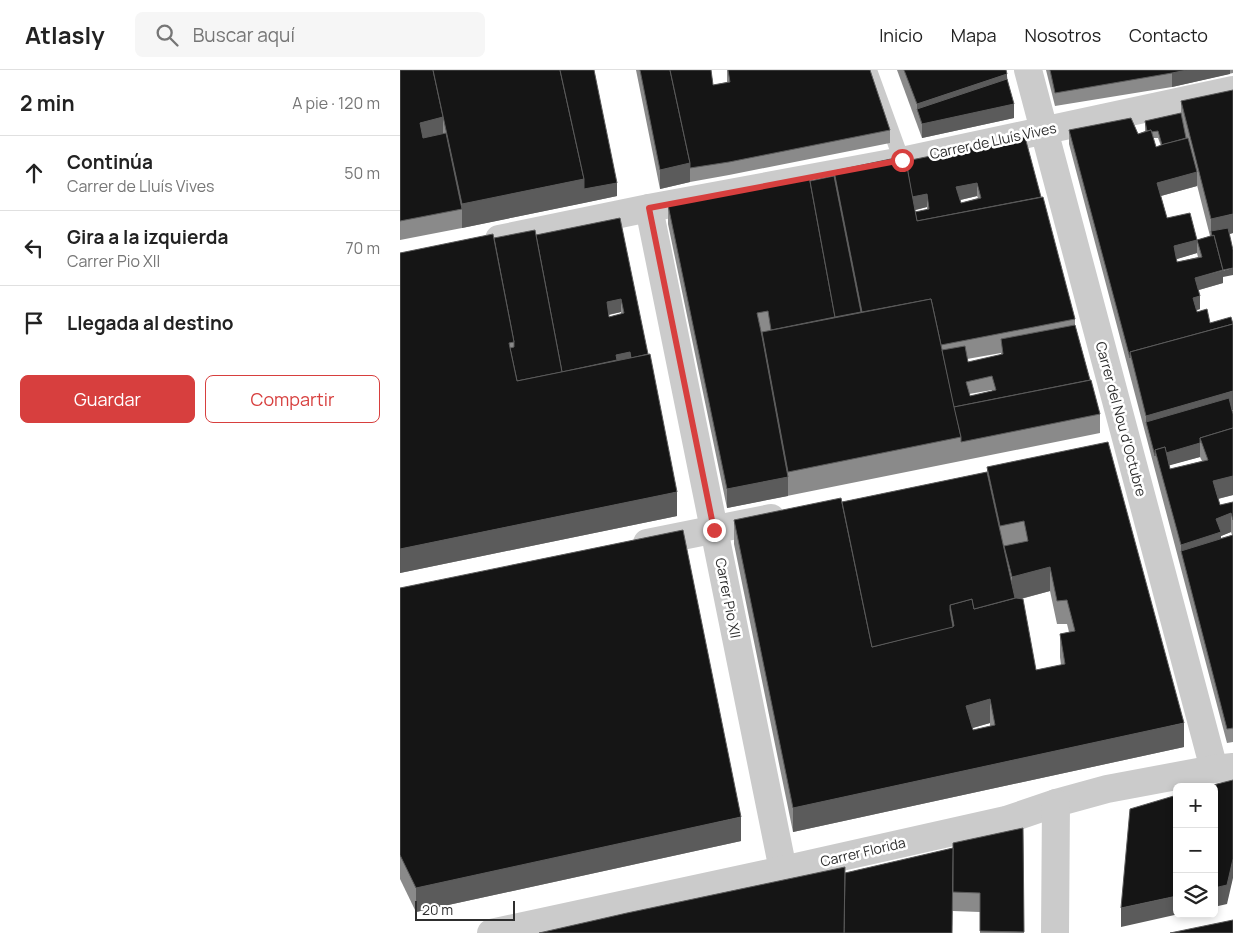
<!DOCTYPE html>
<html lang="es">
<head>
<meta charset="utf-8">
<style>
	:root { --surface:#fff; --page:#f6f6f6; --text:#222; --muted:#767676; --line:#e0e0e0; --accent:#d73f3e }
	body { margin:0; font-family:Manrope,sans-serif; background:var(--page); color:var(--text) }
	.controls { position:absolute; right:15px; bottom:15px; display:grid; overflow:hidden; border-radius:8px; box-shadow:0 2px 8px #0003 }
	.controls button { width:45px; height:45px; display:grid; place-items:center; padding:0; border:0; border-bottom:1px solid var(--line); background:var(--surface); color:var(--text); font:25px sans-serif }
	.scale { position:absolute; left:15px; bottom:12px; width:100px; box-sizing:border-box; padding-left:5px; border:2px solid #2e2e2e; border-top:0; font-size:14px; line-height:18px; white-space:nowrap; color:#2e2e2e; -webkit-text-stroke:4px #fff; paint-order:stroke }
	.stop { position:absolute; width:15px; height:15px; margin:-11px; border:4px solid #d73f3e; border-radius:50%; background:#fff }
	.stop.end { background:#d73f3e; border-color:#fff; box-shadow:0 1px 5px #0008 }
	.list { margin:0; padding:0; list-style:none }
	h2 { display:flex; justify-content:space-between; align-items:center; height:65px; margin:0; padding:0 20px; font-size:21px }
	h2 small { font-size:16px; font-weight:400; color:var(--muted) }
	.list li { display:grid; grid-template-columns:32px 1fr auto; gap:15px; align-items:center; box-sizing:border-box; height:75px; padding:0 20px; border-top:1px solid var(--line) }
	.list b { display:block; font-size:19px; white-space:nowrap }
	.list p { margin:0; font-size:16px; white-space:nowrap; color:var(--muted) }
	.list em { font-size:16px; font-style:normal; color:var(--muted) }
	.actions { display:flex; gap:10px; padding:15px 20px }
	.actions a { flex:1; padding:11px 0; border:1px solid var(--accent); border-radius:8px; text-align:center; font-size:18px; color:var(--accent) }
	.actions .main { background:var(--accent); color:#fff }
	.icon { flex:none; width:28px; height:28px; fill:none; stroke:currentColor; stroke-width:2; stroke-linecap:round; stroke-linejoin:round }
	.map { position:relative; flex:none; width:833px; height:863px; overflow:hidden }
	header { display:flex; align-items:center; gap:30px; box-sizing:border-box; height:70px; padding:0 25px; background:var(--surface); border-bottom:1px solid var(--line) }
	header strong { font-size:24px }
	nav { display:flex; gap:28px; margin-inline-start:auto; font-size:18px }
	.search { width:350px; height:45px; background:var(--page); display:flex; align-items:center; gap:12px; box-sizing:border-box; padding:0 18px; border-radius:8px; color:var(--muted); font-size:19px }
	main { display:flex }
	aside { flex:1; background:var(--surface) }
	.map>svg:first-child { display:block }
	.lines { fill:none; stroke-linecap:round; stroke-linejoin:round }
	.service { stroke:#cbcbcb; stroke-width:16 }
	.minor { stroke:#cbcbcb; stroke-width:28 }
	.tertiary { stroke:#cbcbcb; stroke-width:28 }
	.wall { fill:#8a8a8a; fill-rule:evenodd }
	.shaded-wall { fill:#5b5b5b }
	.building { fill:#151515; stroke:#5b5b5b; fill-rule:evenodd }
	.route { stroke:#d73f3e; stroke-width:6 }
	.labels { text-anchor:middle; stroke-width:5; stroke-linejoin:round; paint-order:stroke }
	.street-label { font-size:14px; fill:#2e2e2e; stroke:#fff }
</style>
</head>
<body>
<header>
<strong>Atlasly</strong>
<div class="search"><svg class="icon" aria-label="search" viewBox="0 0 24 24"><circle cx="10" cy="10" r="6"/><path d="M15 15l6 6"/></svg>Buscar aquí</div>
<nav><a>Inicio</a><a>Mapa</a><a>Nosotros</a><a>Contacto</a></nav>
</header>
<main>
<aside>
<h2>2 min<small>A pie · 120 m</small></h2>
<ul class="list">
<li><svg class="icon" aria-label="ahead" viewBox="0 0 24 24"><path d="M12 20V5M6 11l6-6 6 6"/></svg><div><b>Continúa</b><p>Carrer de Lluís Vives</p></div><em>50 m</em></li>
<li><svg class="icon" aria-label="left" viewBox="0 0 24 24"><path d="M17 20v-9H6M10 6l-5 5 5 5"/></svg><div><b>Gira a la izquierda</b><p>Carrer Pio XII</p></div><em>70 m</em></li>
<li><svg class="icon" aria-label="arrive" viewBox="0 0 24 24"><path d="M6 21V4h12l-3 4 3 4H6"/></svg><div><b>Llegada al destino</b></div></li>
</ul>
<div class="actions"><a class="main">Guardar</a><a>Compartir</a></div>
</aside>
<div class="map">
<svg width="833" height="863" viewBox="0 0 833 863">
	<rect width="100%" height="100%" fill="#fff"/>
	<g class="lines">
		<!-- service -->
		<polyline class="service" points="469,0 502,91"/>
		<!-- minor -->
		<g class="minor">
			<polyline points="249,138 383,800"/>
			<polyline points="99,169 249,138 502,91 833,20"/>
			<polyline points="247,473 371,448"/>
		</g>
		<!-- tertiary -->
		<g class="tertiary">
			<polyline points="628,0 814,699"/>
			<polyline points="91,863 383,800 606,750 656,733 707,719 814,699 833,697"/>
			<polyline points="655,863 656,733"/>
		</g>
	</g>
	<!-- wall -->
	<g class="wall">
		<polygon points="0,0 194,0 217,126 62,158 0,170"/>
		<polygon points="236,0 311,0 313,15 327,12 327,0 490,60 490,73 329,105 290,112 260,119"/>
		<polygon points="497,0 606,0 614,48 522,68"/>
		<polygon points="646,0 833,0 833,3 772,17 655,36"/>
		<path d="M 781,31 L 833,163 L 830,164 L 823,207 L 823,213 L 799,220 L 800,239 L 797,240 L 833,344 L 833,425 L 818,429 L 820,435 L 833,432 L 833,672 L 827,673 L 669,74 L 669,60 L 738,64 L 745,61 L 745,51 L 781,43 ZM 753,68 L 758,68 L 761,76 L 756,77 ZM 797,115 L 810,166 L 797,170 L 767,148 L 761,126 L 797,116 ZM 797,183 L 798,187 L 777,192 L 776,189 ZM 800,387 L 802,391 L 770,399 L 769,395 ZM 831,462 L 832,465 L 821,468 L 821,466 Z"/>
		<path d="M 506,91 L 641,127 L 675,249 L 675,255 L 690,310 L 700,344 L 700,363 L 327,438 L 268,154 L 268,135 L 410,111 L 434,106 L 434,101 ZM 577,126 L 578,128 L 561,133 L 560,130 ZM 527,137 L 527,140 L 515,142 L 515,140 ZM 601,283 L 601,285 L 568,292 L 567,289 ZM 592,320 L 592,321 L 570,326 L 569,324 Z"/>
		<path d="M 220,148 L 277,446 L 0,503 L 0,183 L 94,168 L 136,165 ZM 221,242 L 221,244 L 209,247 L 209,245 Z"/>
		<path d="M 587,397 L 784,677 L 393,762 L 334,474 L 334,450 L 442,432 L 587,402 ZM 650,521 L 657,554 L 667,554 L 669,562 L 660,564 L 660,587 L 661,595 L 636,600 L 621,529 ZM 590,653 L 590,656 L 573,660 L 572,658 Z"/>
		<polygon points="0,518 341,771 16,842 0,809"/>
		<polygon points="623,758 624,863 580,863 580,842 553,841 445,803 553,778"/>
	</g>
	<!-- shaded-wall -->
	<g class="shaded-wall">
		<polygon points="787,0 830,0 830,4 772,17 772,3"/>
		<polygon points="607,4 607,23 517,39 517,53 517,34"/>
		<polygon points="614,34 614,48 522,68 522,54"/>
		<polygon points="43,47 43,66 20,72 20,53"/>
		<polygon points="290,93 290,112 260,119 260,100"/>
		<polygon points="797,102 797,116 757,127 757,113"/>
		<polygon points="184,109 184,133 62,158 62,134"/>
		<polygon points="217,113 217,126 184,133 184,119"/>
		<polygon points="577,113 577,126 556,131 556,117"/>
		<polygon points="527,124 527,137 511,141 511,127"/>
		<polygon points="833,144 833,163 813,168 811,161 811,149"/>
		<polygon points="797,170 797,183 774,190 774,176"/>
		<polygon points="833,198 833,205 823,207 823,213 795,221 795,208"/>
		<polygon points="800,226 800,239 793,241 793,228"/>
		<polygon points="221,229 221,242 207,245 207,232"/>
		<polygon points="230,282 230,295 216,299 216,285"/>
		<polygon points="833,321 833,340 750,364 746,352 746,365 746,346"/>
		<polygon points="800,373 800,387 760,398 757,385"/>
		<polygon points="833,406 833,425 813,430 813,411"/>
		<polygon points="388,407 388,426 327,438 327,419"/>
		<polygon points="277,422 277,446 0,503 0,479"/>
		<polygon points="831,443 831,462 821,466 821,481 781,481 781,475 816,449"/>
		<polygon points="650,497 650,521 612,531 612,507"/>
		<polygon points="590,629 590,653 566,660 566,636"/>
		<polygon points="784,653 784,677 393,762 393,738"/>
		<polygon points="341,747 341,771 16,842 16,818"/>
		<polygon points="833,789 833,808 827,834 814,837 814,818"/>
		<polygon points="777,826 777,844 779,844 721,857 721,838"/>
	</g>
	<!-- building -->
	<g class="building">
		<polygon points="0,0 33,0 43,47 20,53 23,68 46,63 62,139 0,151"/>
		<polygon points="33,0 160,0 184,109 62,134"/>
		<polygon points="160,0 194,0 217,113 184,119 184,109"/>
		<polygon points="240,0 270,0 290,93 260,100"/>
		<polygon points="270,0 311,0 313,15 330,12 328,0 470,0 490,60 329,92 290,98 290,93"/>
		<polygon points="504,0 606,0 607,4 517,34"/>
		<polygon points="650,0 787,0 772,3 655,23"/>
		<polygon points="607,9 614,34 522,54 517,39"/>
		<polygon points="833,20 833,144 811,149 781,31"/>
		<polygon points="781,43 786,68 762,75 758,61 751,62 751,60 747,61 745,51"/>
		<path d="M 731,48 L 738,64 L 751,60 L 756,77 L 764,74 L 788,68 L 797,102 L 757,113 L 767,148 L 790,143 L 797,170 L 814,165 L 823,200 L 795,208 L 800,226 L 793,228 L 797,242 L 807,239 L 810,253 L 831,247 L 833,254 L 730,282 L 730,288 L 669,60 ZM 797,170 L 802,187 L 777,192 L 774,176 Z"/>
		<path d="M 625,67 L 641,127 L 517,151 L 515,142 L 529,139 L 527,124 L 512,127 L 506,91 ZM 577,113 L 581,128 L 561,133 L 556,117 Z"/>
		<polygon points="505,86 517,151 643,127 675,249 541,275 531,229 462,242 434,101"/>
		<polygon points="409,106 435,247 371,260 368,241 357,243 362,266 388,407 327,419 268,135"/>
		<polygon points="434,106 461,242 435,247 410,111"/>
		<path d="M 220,148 L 248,284 L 231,288 L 230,282 L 216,285 L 217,290 L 162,302 L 136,165 ZM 221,229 L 224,243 L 209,247 L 207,232 Z"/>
		<polygon points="828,158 833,180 833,198 823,200 814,165 812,166 811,161"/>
		<polygon points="135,160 162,302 117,311 110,278 114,277 114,272 94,168"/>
		<polygon points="93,164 114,272 109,273 117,311 250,284 277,422 0,479 0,183"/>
		<polygon points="531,229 561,367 388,402 362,262"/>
		<polygon points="833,254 833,321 746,346 730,282"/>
		<path d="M 675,255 L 690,310 L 554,337 L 542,280 L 565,276 L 568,292 L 603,284 L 601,269 ZM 592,306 L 596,320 L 570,326 L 566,312 Z"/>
		<polygon points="691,310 700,344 561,372 561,367 554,337"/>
		<polygon points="829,328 833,344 833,358 800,368 800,373 766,383 765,377 755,380 755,386 746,352"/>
		<polygon points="833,358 833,406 813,411 820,435 833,432 833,450 831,443 816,449 821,462 781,475 755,380 765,377 770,399 808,390 800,368"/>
		<path d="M 708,372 L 784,653 L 393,738 L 334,450 L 441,428 L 472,577 L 554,556 L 550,535 L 572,529 L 574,539 L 616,528 L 623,529 L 636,600 L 665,594 L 660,564 L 675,561 L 667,530 L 657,531 L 650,497 L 612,507 L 604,476 L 628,471 L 624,451 L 600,456 L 587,397 ZM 590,629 L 595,655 L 573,660 L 566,636 Z"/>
		<polygon points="587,402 615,528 574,539 572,529 550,535 550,540 553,557 472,577 442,432"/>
		<polygon points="283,460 341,747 16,818 0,785 0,518"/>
		<polygon points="833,465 833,658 827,659 781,481"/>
		<polygon points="833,710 833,789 827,815 814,818 814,717 805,717"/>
		<polygon points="777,725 777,826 721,838 730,739"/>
		<polygon points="623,758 624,862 580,861 580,823 553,822 553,773"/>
		<polygon points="553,778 552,863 444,863 445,803"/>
		<polygon points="445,797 444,863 139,863 227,843"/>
		<polygon points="833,850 833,863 770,863"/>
	</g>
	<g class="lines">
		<!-- route -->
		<polyline class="route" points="314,460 249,138 502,90"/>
	</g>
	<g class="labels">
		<!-- street labels -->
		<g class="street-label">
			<text transform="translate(593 71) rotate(-12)" y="5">Carrer de Lluís Vives</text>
			<text transform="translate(721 349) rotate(75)" y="5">Carrer del Nou d'Octubre</text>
			<text transform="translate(328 528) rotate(79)" y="5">Carrer Pio XII</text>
			<text transform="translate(463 782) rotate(-13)" y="5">Carrer Florida</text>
		</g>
	</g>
</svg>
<div class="controls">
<button>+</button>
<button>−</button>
<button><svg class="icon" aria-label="layers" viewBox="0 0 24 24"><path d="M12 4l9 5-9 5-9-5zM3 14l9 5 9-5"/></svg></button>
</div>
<div class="scale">20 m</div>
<div class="stop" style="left:502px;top:90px"></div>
<div class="stop end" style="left:314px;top:460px"></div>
</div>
</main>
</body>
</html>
